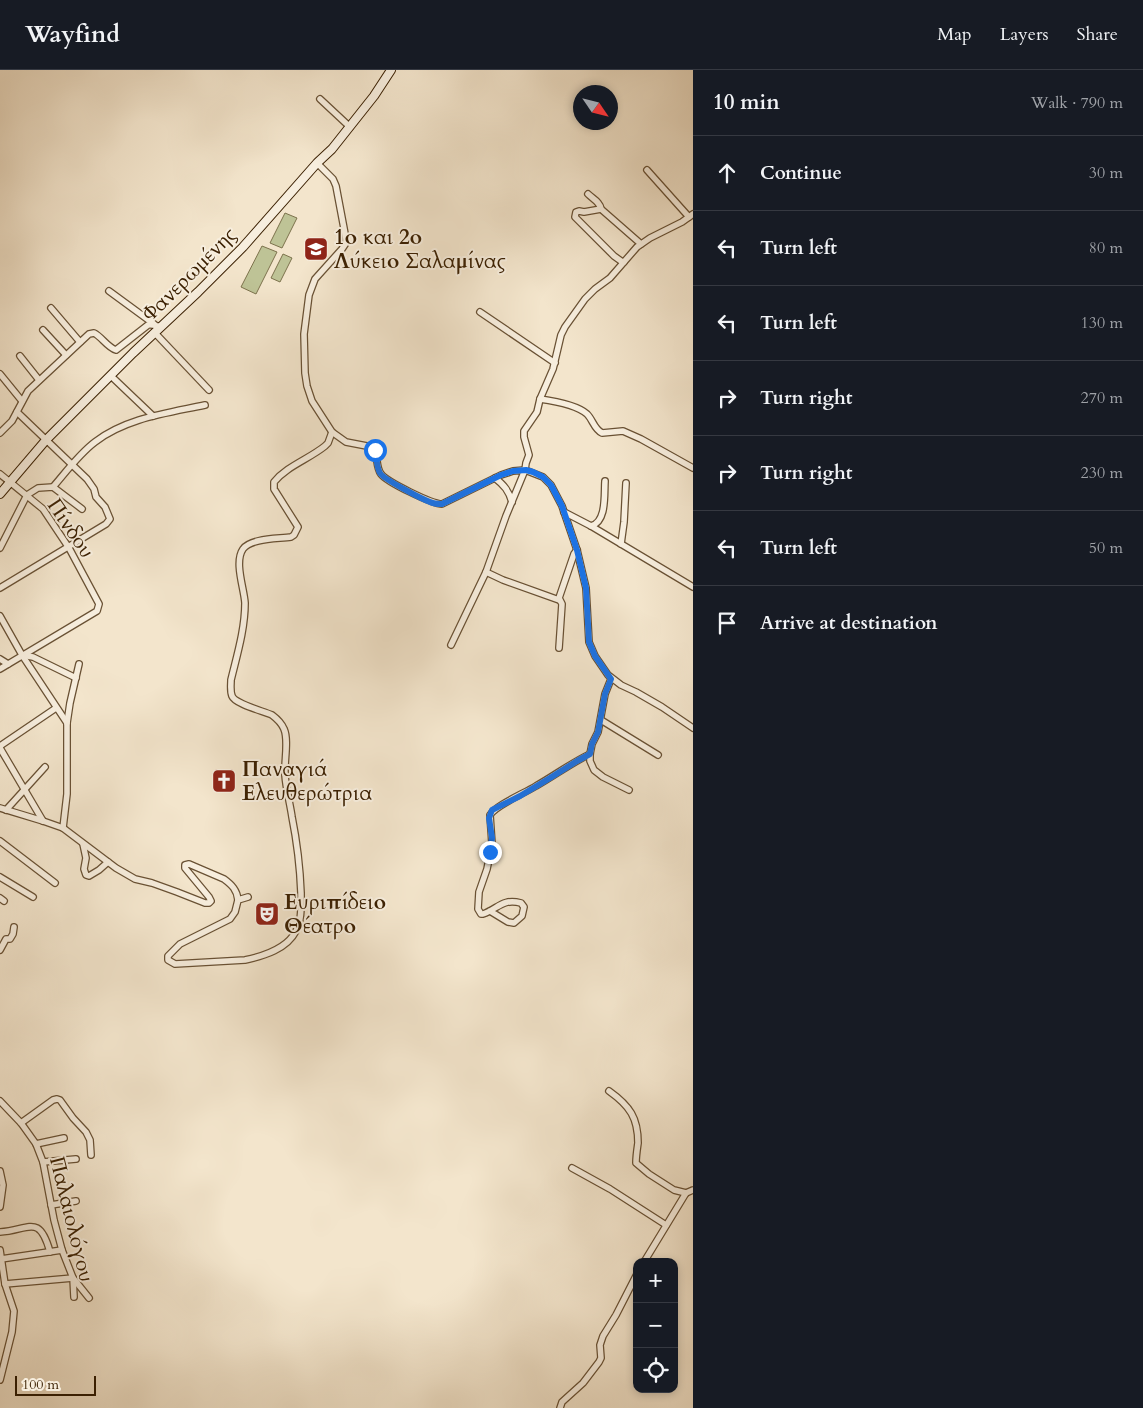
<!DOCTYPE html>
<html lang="en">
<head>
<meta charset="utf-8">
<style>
	:root { --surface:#171b24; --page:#20242c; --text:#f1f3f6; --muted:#9ea1a6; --line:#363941 }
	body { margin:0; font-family:Cardo,serif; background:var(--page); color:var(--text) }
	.controls { position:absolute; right:15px; bottom:15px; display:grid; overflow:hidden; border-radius:10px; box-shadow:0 2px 8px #0003 }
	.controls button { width:45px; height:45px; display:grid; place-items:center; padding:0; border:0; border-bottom:1px solid var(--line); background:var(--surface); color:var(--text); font:25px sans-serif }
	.compass { position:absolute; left:573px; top:15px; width:45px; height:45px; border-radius:50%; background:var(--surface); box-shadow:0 2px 8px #0003; rotate:125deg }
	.scale { position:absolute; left:15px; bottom:12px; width:81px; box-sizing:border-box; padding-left:5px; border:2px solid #3b2002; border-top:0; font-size:14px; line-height:18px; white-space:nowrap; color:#3b2002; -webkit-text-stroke:4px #f7eede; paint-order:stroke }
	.stop { position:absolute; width:15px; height:15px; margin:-11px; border:4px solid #1a73e8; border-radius:50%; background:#fff }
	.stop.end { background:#1a73e8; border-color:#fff; box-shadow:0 1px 5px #0008 }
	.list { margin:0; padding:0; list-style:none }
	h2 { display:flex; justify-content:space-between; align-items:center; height:65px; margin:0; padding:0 20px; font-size:21px }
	h2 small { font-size:16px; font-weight:400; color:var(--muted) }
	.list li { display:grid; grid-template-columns:32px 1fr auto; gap:15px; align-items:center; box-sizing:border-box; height:75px; padding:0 20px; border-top:1px solid var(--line) }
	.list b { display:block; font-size:19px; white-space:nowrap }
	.list em { font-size:16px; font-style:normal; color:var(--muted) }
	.icon { flex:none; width:28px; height:28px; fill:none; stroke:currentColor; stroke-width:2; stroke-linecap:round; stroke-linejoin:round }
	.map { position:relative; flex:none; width:693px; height:1338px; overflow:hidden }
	header { display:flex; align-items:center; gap:30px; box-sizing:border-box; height:70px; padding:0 25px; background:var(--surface); border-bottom:1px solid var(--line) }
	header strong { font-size:24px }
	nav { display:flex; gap:28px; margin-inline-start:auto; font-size:18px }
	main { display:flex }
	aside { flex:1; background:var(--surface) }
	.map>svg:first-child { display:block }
	.grass { fill:#bec396; stroke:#7c724c }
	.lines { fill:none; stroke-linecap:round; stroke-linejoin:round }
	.minor-casing { stroke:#695134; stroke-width:8 }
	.secondary-casing { stroke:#3b2002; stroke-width:10 }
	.minor { stroke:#f7eede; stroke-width:5.5 }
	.secondary { stroke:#f7eede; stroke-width:8 }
	.route { stroke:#1a73e8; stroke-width:6 }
	.labels { text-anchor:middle; stroke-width:4; stroke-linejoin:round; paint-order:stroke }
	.poi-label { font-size:21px; font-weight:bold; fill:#3b2002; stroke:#f7eede; text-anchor:start }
	.street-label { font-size:21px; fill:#3b2002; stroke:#f7eede }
</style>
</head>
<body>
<header>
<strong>Wayfind</strong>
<nav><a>Map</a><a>Layers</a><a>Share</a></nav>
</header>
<main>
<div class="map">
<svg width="693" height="1338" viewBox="0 0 693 1338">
	<rect width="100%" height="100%" fill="#f3e5cc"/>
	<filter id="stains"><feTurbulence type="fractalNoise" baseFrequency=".004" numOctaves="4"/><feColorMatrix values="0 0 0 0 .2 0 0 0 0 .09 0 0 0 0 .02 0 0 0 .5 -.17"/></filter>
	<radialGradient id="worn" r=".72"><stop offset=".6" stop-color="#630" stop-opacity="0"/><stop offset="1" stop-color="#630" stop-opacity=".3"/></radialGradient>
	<!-- grass -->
	<g class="grass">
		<polygon points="285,143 297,148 282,178 270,173"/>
		<polygon points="262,176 277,182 256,224 241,217"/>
		<polygon points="283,184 292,188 280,212 271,208"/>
	</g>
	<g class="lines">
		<defs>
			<g id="minor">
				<polyline points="320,29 350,57"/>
				<path d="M 317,93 L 333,109 L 336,116 L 346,169 L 346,173 L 342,179 L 315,209 L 309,225 L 304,264 L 305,303 L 307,316 L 312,331 L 332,362 L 346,372 L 372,377 C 379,385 375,396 381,404 C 387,412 432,434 442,434 L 501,405 L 513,401 L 525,400 L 506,446 L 486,502 L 451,575"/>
				<polyline points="647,100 689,147"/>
				<path d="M 588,124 C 593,129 600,132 601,139 L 641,174"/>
				<polyline points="601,139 584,142 579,141 576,142 575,147 614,186 621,191 624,192"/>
				<polyline points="693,144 682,152 650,168 637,177 610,208 595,219 585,229 565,257 561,265 553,299 540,329 537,342 524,361 524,367 529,385 526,393 525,400 543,407 551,415 562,436 577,480 586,518 589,572 595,586 608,605 621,615 636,622 662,637 693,658"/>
				<polyline points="109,221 154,254"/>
				<polyline points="51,238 80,272"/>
				<polyline points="480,242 555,293"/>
				<polyline points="43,260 66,285"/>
				<polyline points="155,263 209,320"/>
				<polyline points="20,286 39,310"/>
				<polyline points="0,304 22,331"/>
				<polyline points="111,306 153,346"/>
				<path d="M 540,329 C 554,331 577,335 587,344 C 593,350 594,359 602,363 L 623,361 L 641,369 L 693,398"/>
				<path d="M 0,363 L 12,351 L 28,321 L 89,264 L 94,263 C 102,267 107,277 116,280 L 148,255 C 154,254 158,257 162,256"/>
				<polyline points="0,404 43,439 69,478 99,534 97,541 0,599"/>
				<path d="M 495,408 C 504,415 509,421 512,432"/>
				<path d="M 53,417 C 66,402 79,384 95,372 C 126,348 168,343 205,335"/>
				<polyline points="564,442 591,456 693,517"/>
				<path d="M 591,456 C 607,452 604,424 605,411"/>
				<polyline points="621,474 624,452 626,413"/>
				<polyline points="0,478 27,425 38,418 53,417 82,439"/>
				<polyline points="486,502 503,510 559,530"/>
				<polyline points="0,518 106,454 110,449 105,437 96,427 94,419 87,409 17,342"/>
				<polyline points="0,546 22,585 67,653 67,724 63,758"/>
				<polyline points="559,578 562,534 559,528 574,484 577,480"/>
				<polyline points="22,585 33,587 76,608"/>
				<polyline points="0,589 8,594"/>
				<polyline points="611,609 605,624 598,662 592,674 590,684 590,691 594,700 603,707 629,720"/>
				<polyline points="601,650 658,685"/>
				<polyline points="67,653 70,633 79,594"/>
				<polyline points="0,676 56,638"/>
				<polyline points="0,678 43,751"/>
				<path d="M 0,738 L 43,751 L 63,758 L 116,798 L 135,809 L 152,813 L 177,822 L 205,833 L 209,833 L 211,831 L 209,827 L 185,798 L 185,795 L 189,794 L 224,809 C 232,815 237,820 238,830"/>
				<polyline points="6,740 45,697"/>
				<polyline points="0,771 55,813"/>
				<polyline points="83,774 86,788 84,799 86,805 89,806 99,800 108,792"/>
				<polyline points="0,807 33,827"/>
				<path d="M 248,827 L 238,830 L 235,842 L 230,849 L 180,874 L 168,886 L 168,890 L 175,894 L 245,890 C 264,886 287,879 296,861 C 302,850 301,835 301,823 C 300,797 297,772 292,747 C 290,733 286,719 285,705 C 284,692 289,670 284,659 C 282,654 276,648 272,645 C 263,641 235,634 232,626 C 230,621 231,615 231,610 C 237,585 245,559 245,533 C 244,518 234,492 243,479 C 251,468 278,469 291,467 L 294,465 L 298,457 L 274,419 L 274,412 C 287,396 309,389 325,376 L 328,373 L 332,362"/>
				<polyline points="0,828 4,831"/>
				<path d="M 490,841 L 508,852 L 514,853 L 522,846 L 524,837 L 521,833 C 502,828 498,839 483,844 L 481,844 L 478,839 L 479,822 L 487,799 L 492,774 L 490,745 C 496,735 525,723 536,716 C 554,706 571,693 590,684"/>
				<polyline points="0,880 6,869 10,869 13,864 14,857"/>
				<path d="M 609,1021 C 630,1036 638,1048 638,1073 C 637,1080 636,1086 636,1093 L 649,1104 L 674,1120 L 686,1123"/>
				<polyline points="0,1031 21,1053 36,1074 43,1092 54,1150 62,1180 73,1208 74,1227"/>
				<polyline points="21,1053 53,1030 57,1029 60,1030 73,1048 86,1062 90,1070 91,1085"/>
				<polyline points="36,1074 64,1068"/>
				<polyline points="43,1092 76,1089"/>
				<polyline points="572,1098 610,1119 666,1155"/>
				<polyline points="0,1101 3,1115 0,1137"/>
				<polyline points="51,1135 76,1131"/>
				<path d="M 0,1162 C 28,1161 39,1142 50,1182"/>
				<polyline points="0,1180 5,1214 14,1241 12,1262 0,1310"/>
				<polyline points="1,1189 62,1180"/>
				<polyline points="644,1192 686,1123 693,1120"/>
				<polyline points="5,1214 73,1208 89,1228"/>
				<polyline points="560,1338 562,1332 583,1313 599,1292 601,1288 600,1275 603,1266 616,1245 637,1204"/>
			</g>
			<polyline id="secondary" points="0,424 46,370 133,283 198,222 243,177 317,93 332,79 374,26 391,0"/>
		</defs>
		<!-- minor casing -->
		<use href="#minor" class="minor-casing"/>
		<!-- secondary casing -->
		<use href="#secondary" class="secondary-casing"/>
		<!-- minor -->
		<use href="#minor" class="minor"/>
		<!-- secondary -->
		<use href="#secondary" class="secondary"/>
	</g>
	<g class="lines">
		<!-- route -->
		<path class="route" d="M 375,380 C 377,387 376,396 380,403 C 383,409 422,429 430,432 C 434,434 438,434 442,434 L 501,405 L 513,401 L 526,400 L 533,402 L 543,407 L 551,415 L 562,436 L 577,480 L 586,518 L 589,572 L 595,586 L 611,609 L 605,624 L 598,662 L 592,674 L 590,684 L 577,691 L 550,708 L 520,726 L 492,740 L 489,748 L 492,768 L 490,782"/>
	</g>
	<!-- icons -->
	<defs>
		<symbol id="school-square" viewBox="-11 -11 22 22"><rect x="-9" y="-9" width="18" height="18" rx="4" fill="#8f2418" stroke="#f7eede"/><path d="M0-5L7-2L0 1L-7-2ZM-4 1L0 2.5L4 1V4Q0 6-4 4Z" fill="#fff"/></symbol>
		<symbol id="church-square" viewBox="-11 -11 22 22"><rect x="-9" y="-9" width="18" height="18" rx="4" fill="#8f2418" stroke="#f7eede"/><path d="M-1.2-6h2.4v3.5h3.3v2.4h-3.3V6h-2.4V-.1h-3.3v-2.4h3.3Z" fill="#fff"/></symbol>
		<symbol id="theatre-square" viewBox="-11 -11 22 22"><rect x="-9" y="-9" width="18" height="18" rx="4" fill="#8f2418" stroke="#f7eede"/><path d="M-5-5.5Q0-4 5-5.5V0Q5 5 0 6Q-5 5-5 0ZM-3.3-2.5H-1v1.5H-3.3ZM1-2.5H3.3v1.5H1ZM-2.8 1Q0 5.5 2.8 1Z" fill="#fff"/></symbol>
	</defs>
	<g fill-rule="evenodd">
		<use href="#school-square" x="302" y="165" width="28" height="28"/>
		<use href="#church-square" x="210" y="697" width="28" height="28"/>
		<use href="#theatre-square" x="253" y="830" width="28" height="28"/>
	</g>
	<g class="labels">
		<!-- poi labels -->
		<g class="poi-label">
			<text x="334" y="174">1ο και 2ο<tspan x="334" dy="24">Λύκειο Σαλαμίνας</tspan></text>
			<text x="242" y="706">Παναγιά<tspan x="242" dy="24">Ελευθερώτρια</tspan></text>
			<text x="284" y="839">Ευριπίδειο<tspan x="284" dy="24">Θέατρο</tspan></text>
		</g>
		<!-- street labels -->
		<g class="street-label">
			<text transform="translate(189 204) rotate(-45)" y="7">Φανερωμένης</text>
			<text transform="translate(71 458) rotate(56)" y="7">Πίνδου</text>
			<text transform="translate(72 1149) rotate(76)" y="7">Παλαιολόγου</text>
		</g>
	</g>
	<rect width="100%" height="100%" filter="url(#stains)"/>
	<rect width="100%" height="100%" fill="url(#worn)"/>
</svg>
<div class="controls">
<button>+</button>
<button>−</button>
<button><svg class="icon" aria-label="locate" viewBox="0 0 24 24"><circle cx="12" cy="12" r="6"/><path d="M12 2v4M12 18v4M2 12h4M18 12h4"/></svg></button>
</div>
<svg class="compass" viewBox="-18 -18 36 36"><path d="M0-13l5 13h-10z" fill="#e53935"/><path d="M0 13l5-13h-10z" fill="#9ea1a6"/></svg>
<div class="scale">100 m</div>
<div class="stop" style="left:375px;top:380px"></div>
<div class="stop end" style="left:490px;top:782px"></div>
</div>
<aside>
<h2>10 min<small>Walk · 790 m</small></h2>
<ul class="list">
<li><svg class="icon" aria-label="ahead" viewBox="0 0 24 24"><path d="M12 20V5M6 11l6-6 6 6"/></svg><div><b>Continue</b></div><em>30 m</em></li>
<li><svg class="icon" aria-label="left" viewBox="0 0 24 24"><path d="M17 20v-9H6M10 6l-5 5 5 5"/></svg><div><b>Turn left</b></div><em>80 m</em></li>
<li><svg class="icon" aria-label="left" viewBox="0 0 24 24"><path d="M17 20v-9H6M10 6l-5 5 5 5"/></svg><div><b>Turn left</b></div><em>130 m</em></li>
<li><svg class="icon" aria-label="right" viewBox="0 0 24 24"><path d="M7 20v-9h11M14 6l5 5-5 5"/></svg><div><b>Turn right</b></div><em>270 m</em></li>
<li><svg class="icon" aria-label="right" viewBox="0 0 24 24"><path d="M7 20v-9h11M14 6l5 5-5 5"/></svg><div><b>Turn right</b></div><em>230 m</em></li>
<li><svg class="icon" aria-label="left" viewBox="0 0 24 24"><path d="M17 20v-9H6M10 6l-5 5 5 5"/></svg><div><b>Turn left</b></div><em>50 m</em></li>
<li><svg class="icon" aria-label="arrive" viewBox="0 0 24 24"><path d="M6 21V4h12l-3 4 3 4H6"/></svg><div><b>Arrive at destination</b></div></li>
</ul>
</aside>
</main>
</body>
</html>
